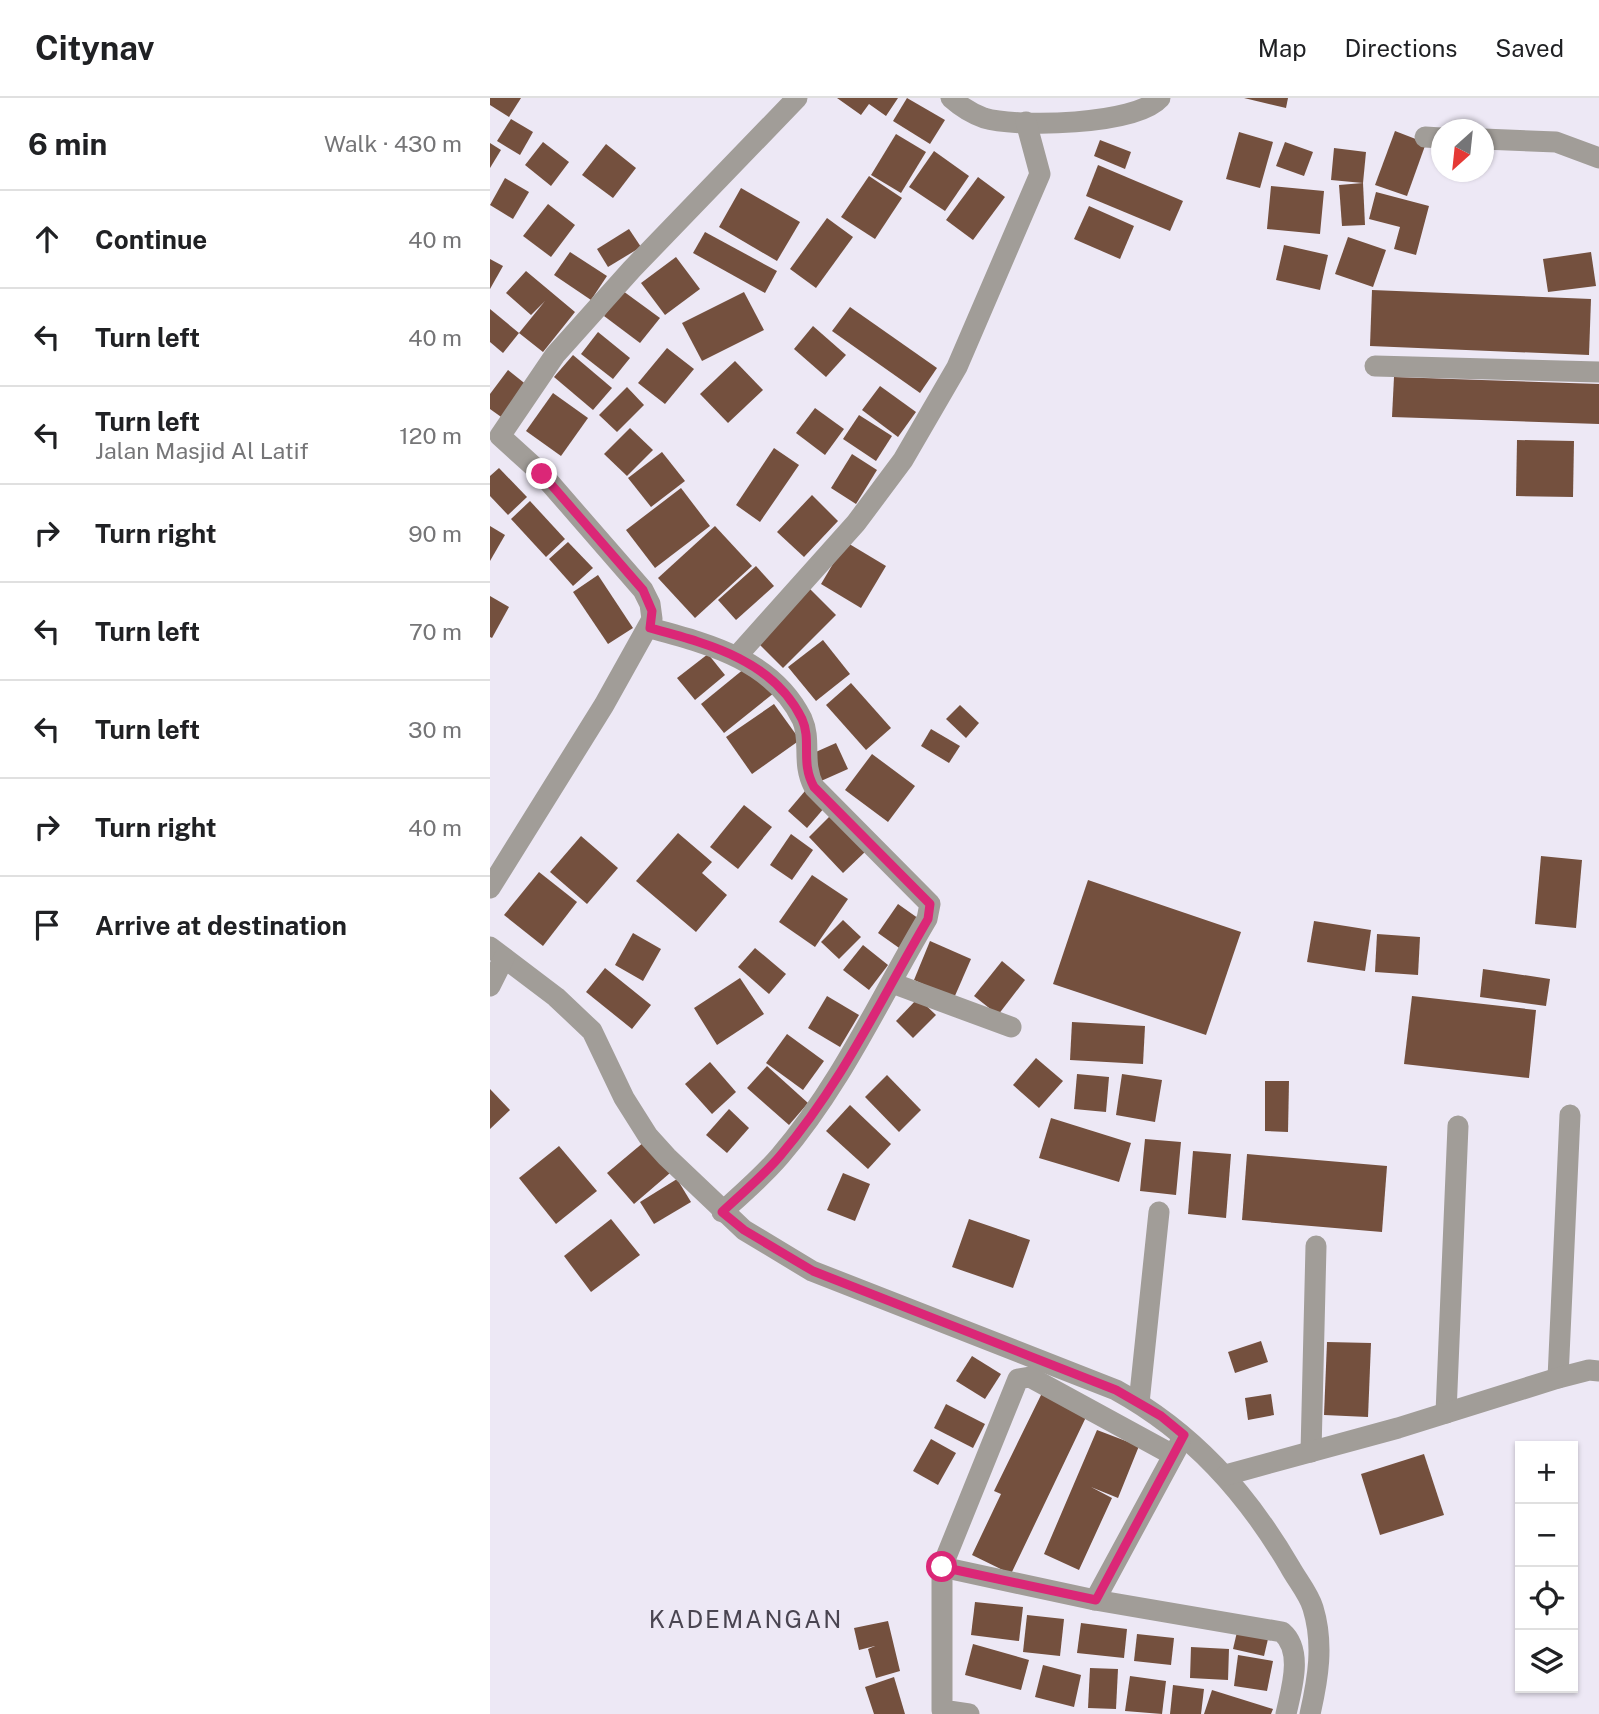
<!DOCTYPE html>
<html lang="en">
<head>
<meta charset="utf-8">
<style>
	:root { --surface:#fff; --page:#f6f6f6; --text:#202124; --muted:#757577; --line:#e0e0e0 }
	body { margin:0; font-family:"Public Sans",sans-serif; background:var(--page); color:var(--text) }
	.controls { position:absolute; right:21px; bottom:21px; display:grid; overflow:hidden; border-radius:0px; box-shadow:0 2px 5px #0004 }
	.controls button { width:63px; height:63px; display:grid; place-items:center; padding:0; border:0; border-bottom:2px solid var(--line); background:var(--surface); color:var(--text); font:35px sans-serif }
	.compass { position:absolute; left:941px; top:21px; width:63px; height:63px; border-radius:50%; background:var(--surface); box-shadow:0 2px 5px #0004; rotate:207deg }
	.stop { position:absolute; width:21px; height:21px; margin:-16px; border:5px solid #db2777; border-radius:50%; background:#fff }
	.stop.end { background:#db2777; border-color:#fff; box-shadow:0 2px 7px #0008 }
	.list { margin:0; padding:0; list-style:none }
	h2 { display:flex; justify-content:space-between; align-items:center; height:91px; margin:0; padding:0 28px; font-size:30px }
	h2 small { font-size:23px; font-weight:400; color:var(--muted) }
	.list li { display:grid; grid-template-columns:46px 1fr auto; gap:21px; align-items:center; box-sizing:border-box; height:98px; padding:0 28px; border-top:2px solid var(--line) }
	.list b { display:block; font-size:26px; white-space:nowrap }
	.list p { margin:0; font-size:23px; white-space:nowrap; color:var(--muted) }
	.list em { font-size:23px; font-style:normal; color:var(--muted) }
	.icon { flex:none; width:38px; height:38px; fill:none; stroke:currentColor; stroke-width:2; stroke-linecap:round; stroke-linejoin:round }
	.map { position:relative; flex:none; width:1109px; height:1616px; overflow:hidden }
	header { display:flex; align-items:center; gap:42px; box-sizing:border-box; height:98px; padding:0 35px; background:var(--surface); border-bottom:2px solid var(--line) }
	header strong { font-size:33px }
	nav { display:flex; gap:38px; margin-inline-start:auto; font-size:24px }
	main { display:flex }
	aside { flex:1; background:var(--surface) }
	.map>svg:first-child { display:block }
	.building { fill:#74503e }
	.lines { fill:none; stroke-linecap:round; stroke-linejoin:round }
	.minor { stroke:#a19d98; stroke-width:21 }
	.route { stroke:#db2777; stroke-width:9 }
	.labels { text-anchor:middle; stroke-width:7; stroke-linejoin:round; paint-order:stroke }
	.quarter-label { font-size:24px; letter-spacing:2px; fill:#4a4551; stroke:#ede8f5 }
</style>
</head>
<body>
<header>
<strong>Citynav</strong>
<nav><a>Map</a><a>Directions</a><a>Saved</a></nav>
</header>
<main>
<aside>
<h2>6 min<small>Walk · 430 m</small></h2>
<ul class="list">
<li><svg class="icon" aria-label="ahead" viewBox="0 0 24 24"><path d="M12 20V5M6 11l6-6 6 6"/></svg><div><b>Continue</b></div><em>40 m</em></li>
<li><svg class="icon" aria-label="left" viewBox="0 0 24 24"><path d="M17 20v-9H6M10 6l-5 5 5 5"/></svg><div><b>Turn left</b></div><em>40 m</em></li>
<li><svg class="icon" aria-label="left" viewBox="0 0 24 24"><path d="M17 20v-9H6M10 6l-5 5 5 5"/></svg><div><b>Turn left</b><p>Jalan Masjid Al Latif</p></div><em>120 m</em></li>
<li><svg class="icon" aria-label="right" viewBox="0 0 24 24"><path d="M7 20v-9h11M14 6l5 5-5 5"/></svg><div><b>Turn right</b></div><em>90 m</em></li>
<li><svg class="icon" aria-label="left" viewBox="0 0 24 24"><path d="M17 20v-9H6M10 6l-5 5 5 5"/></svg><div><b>Turn left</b></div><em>70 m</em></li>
<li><svg class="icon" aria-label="left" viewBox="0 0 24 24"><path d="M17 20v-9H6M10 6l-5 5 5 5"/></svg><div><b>Turn left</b></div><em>30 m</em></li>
<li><svg class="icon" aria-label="right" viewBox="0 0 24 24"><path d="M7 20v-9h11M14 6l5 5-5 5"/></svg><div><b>Turn right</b></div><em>40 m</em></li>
<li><svg class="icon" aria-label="arrive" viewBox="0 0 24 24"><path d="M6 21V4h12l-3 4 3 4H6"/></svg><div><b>Arrive at destination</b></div></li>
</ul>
</aside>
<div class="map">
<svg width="1109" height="1616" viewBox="0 0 1109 1616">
	<rect width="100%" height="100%" fill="#ede8f5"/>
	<!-- building -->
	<g class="building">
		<polygon points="0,0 31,0 19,19 0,7"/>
		<polygon points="347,0 408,0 396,18 379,6 371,17"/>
		<polygon points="417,0 455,22 440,46 403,23"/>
		<polygon points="754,0 798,0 796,10"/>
		<polygon points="21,21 43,34 30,57 7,43"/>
		<polygon points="905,33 936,45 917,98 885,87"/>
		<polygon points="749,34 783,44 770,90 736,81"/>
		<polygon points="406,36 436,54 411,95 381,77"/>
		<polygon points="610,42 641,54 635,71 604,58"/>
		<polygon points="53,44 79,64 61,88 35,67"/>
		<polygon points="795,44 823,54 814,78 786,68"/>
		<polygon points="0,45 11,52 0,70"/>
		<polygon points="116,46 146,70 123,100 92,77"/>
		<polygon points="844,50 876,54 873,85 841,82"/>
		<polygon points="444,53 479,78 455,113 419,89"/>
		<polygon points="608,67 693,103 680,133 596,98"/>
		<polygon points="379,78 412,100 385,141 351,119"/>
		<polygon points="488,79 515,99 483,142 456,122"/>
		<polygon points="15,80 39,94 23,121 0,107"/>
		<polygon points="873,85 875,127 852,128 849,87"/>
		<polygon points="781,88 834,93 830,136 777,131"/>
		<polygon points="251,90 310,124 287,163 229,129"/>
		<polygon points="886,94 939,108 926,157 904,151 910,129 879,121"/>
		<polygon points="58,106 85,127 61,159 33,138"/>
		<polygon points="599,108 644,128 630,161 584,141"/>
		<polygon points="337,120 363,139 326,190 300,171"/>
		<polygon points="139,131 151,149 118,169 107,151"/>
		<polygon points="215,134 287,173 275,195 203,155"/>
		<polygon points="858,139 896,152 883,189 845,176"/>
		<polygon points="794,147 838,157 830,192 786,182"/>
		<polygon points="80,154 117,178 101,202 64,177"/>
		<polygon points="1101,154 1106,188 1058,194 1053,161"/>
		<polygon points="186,159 210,191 175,217 151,185"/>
		<polygon points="0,161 13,168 0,191"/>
		<polygon points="36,173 85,214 53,254 29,235 55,203 41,217 16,195"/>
		<polygon points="882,192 1101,201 1099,257 880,248"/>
		<polygon points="133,193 170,220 150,245 114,218"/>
		<polygon points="254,194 274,232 212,263 192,225"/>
		<polygon points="360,209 447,270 430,295 342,233"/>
		<polygon points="0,211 29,235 13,255 0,244"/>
		<polygon points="323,228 356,257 336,279 304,251"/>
		<polygon points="108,234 140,260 123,281 91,256"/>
		<polygon points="177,250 204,271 175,306 148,285"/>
		<polygon points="83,257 122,290 103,312 64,279"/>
		<polygon points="245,263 273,292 238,325 210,296"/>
		<polygon points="18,272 38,288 14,321 0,311 0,296"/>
		<polygon points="904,279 1109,286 1109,326 902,319"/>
		<polygon points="390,288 426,314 408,339 372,312"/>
		<polygon points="137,289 154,307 127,334 109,317"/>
		<polygon points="63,295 98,320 71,358 36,333"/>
		<polygon points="325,310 354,331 335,357 306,335"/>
		<polygon points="369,317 402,338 386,363 353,341"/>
		<polygon points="140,330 163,352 137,378 114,356"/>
		<polygon points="1027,342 1084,343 1083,399 1026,398"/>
		<polygon points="284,350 309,367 270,424 246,407"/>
		<polygon points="172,354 195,383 161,409 138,380"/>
		<polygon points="362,356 387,372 366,406 341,390"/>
		<polygon points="9,370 37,399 18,417 0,398 0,378"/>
		<polygon points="191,390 220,428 165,470 136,432"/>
		<polygon points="322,397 348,423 314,459 287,434"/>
		<polygon points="40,403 75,441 56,459 21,421"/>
		<polygon points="0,428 15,437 0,463"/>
		<polygon points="225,428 262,468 205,520 168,480"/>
		<polygon points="78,444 103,470 83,488 59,461"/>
		<polygon points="356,444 396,468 371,510 331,486"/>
		<polygon points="266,468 284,488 246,522 228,502"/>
		<polygon points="108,477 143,530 118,546 83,494"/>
		<polygon points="320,491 346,517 293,570 267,544"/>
		<polygon points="0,498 19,509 2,540 0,539"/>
		<polygon points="333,542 360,576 326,603 298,569"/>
		<polygon points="218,556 235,577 205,602 187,580"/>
		<polygon points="260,566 284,595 234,635 211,606"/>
		<polygon points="361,585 401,630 376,652 336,607"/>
		<polygon points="284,606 310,642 262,676 236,639"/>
		<polygon points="470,607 489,625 476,640 456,621"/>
		<polygon points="441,631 470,648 459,665 431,648"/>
		<polygon points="346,645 358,671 331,683 319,657"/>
		<polygon points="382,656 425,688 398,724 355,692"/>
		<polygon points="315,693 335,709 317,730 298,713"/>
		<polygon points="254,707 282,729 248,771 220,749"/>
		<polygon points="342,716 377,752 353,775 319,739"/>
		<polygon points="188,735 222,764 212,775 237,797 206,834 146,783"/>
		<polygon points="301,736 323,752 302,782 280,767"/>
		<polygon points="91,738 128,770 97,806 60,774"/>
		<polygon points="1051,758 1092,762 1086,830 1045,826"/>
		<polygon points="49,774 87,804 53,848 14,817"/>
		<polygon points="322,777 358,801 325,849 289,824"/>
		<polygon points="598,782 751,834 716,937 563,886"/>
		<polygon points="408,806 432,823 412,852 388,835"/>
		<polygon points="353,822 371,839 349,861 331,844"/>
		<polygon points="824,823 881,832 875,873 817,864"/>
		<polygon points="143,835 171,851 153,883 125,867"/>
		<polygon points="887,836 930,839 928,877 885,874"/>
		<polygon points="440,843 481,861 464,900 424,882"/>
		<polygon points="373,847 398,867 379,892 353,872"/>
		<polygon points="265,850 296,876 279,896 248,869"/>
		<polygon points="512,863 535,882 508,917 484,898"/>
		<polygon points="115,870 161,907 142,931 96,894"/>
		<polygon points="993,871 1060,881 1056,908 990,899"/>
		<polygon points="250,880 274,916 227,947 204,910"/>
		<polygon points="337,898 369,917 350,949 318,930"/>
		<polygon points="922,898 1046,912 1039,980 914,966"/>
		<polygon points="428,900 446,917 423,940 406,923"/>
		<polygon points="582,924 655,928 653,966 580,962"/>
		<polygon points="297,936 334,963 313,992 276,965"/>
		<polygon points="546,960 573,983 549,1010 523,987"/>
		<polygon points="220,964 246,994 222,1016 195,986"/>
		<polygon points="277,968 318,1005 299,1027 257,990"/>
		<polygon points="587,976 619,979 616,1014 584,1011"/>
		<polygon points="632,976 672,982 665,1024 626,1017"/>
		<polygon points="397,977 431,1012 409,1034 375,999"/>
		<polygon points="775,983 799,983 798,1034 775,1033"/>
		<polygon points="0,991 20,1012 0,1031"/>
		<polygon points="360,1007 401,1046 378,1071 336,1033"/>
		<polygon points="239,1011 259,1030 237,1055 216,1037"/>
		<polygon points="561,1020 641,1045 629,1084 549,1060"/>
		<polygon points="655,1041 691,1044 686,1097 650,1093"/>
		<polygon points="154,1044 180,1075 144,1106 117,1075"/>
		<polygon points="69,1048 107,1093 66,1126 29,1080"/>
		<polygon points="703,1053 741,1056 736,1120 698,1116"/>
		<polygon points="757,1056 897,1068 892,1134 752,1122"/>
		<polygon points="353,1075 380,1086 365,1123 337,1112"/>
		<polygon points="187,1081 201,1104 164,1126 150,1104"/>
		<polygon points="121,1121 150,1157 101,1194 74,1158"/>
		<polygon points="479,1121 540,1142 523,1190 462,1169"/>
		<polygon points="771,1243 778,1264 745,1275 738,1254"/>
		<polygon points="837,1244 881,1245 878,1319 834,1317"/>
		<polygon points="482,1258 511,1276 495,1301 466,1283"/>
		<polygon points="552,1295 597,1317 521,1476 482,1457 511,1396 504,1393"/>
		<polygon points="781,1296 784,1317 758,1322 755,1300"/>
		<polygon points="456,1306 495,1326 483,1350 444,1330"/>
		<polygon points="607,1332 649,1348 628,1400 601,1389 622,1400 589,1472 554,1456"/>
		<polygon points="441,1341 466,1355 448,1387 423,1373"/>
		<polygon points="934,1356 954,1417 890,1437 871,1376"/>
		<polygon points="485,1504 533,1509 529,1543 481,1537"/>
		<polygon points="537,1517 574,1521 570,1558 533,1554"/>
		<polygon points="398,1523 410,1573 386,1580 378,1551 385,1548 369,1552 364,1530"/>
		<polygon points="591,1525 637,1531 634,1560 587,1555"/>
		<polygon points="747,1534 778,1541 774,1558 743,1551"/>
		<polygon points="647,1536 684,1540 681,1567 644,1563"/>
		<polygon points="483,1546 539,1562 531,1592 475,1577"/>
		<polygon points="701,1549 739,1551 738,1582 700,1580"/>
		<polygon points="748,1557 783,1563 777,1593 744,1588"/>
		<polygon points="553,1567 591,1577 584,1609 545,1599"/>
		<polygon points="600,1570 628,1571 626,1611 598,1610"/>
		<polygon points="640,1578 676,1583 672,1616 635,1613"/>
		<polygon points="404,1579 415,1616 384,1616 375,1589"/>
		<polygon points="683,1587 714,1591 711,1616 680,1616"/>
		<polygon points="722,1592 783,1611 781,1616 714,1616"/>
	</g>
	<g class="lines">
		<!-- minor -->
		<g class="minor">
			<path d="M 461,0 C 470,8 483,16 494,20 C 527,30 646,27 670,0"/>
			<polyline points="935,39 951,40"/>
			<polyline points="993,41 1066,44 1109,60"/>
			<polyline points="885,268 1109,274"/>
			<path d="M 160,530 C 219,546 283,562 312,621 C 322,643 311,664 324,689 L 440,806 L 437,821 C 390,900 351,987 290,1058 C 273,1078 252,1096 232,1114"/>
			<polyline points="247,558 366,425 413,362 467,269 550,76 536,24"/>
			<polyline points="0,790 114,607 162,521 160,506 153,492 52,376 10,338 65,257 142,171 307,0"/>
			<path d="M 0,849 L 66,899 L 102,933 L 134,1000 L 158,1038 L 177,1059 L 254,1132 L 322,1173 L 626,1292 C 702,1334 756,1394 800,1469 C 807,1482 819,1496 823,1510 C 834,1546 828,1581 820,1616"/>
			<polyline points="402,885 521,929"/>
			<polyline points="0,888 14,860"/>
			<polyline points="1068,1280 1080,1017"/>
			<polyline points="649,1305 669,1114"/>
			<polyline points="956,1315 968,1028"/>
			<polyline points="821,1354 826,1148"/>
			<polyline points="736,1377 908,1330 1068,1280 1099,1272 1109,1273"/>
			<path d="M 452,1469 L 605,1502 L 792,1534 C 814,1553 801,1592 796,1616"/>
			<polyline points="605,1502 690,1345"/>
			<polyline points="479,1616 452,1612 452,1469 528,1281 540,1279 683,1357"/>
		</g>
	</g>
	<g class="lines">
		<!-- route -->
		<path class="route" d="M 52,376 L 153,492 L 162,513 L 160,530 C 219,546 283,562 312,621 C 322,643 310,664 324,689 L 440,806 L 438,821 C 391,901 351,987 290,1058 C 273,1078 251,1096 232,1114 L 254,1132 L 323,1173 L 626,1292 L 671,1318 L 694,1337 L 606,1502 L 452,1469"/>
	</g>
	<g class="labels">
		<!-- quarter labels -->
		<g class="quarter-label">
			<text x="256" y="1530">KADEMANGAN</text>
		</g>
	</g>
</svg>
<div class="controls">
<button>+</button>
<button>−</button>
<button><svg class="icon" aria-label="locate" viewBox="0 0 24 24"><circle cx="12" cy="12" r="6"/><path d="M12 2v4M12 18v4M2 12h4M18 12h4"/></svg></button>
<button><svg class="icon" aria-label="layers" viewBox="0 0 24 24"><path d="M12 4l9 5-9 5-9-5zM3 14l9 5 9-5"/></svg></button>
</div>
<svg class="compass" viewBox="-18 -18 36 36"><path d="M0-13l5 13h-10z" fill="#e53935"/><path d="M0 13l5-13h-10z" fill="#757577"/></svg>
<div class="stop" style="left:452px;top:1469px"></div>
<div class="stop end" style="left:52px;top:376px"></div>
</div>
</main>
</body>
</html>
